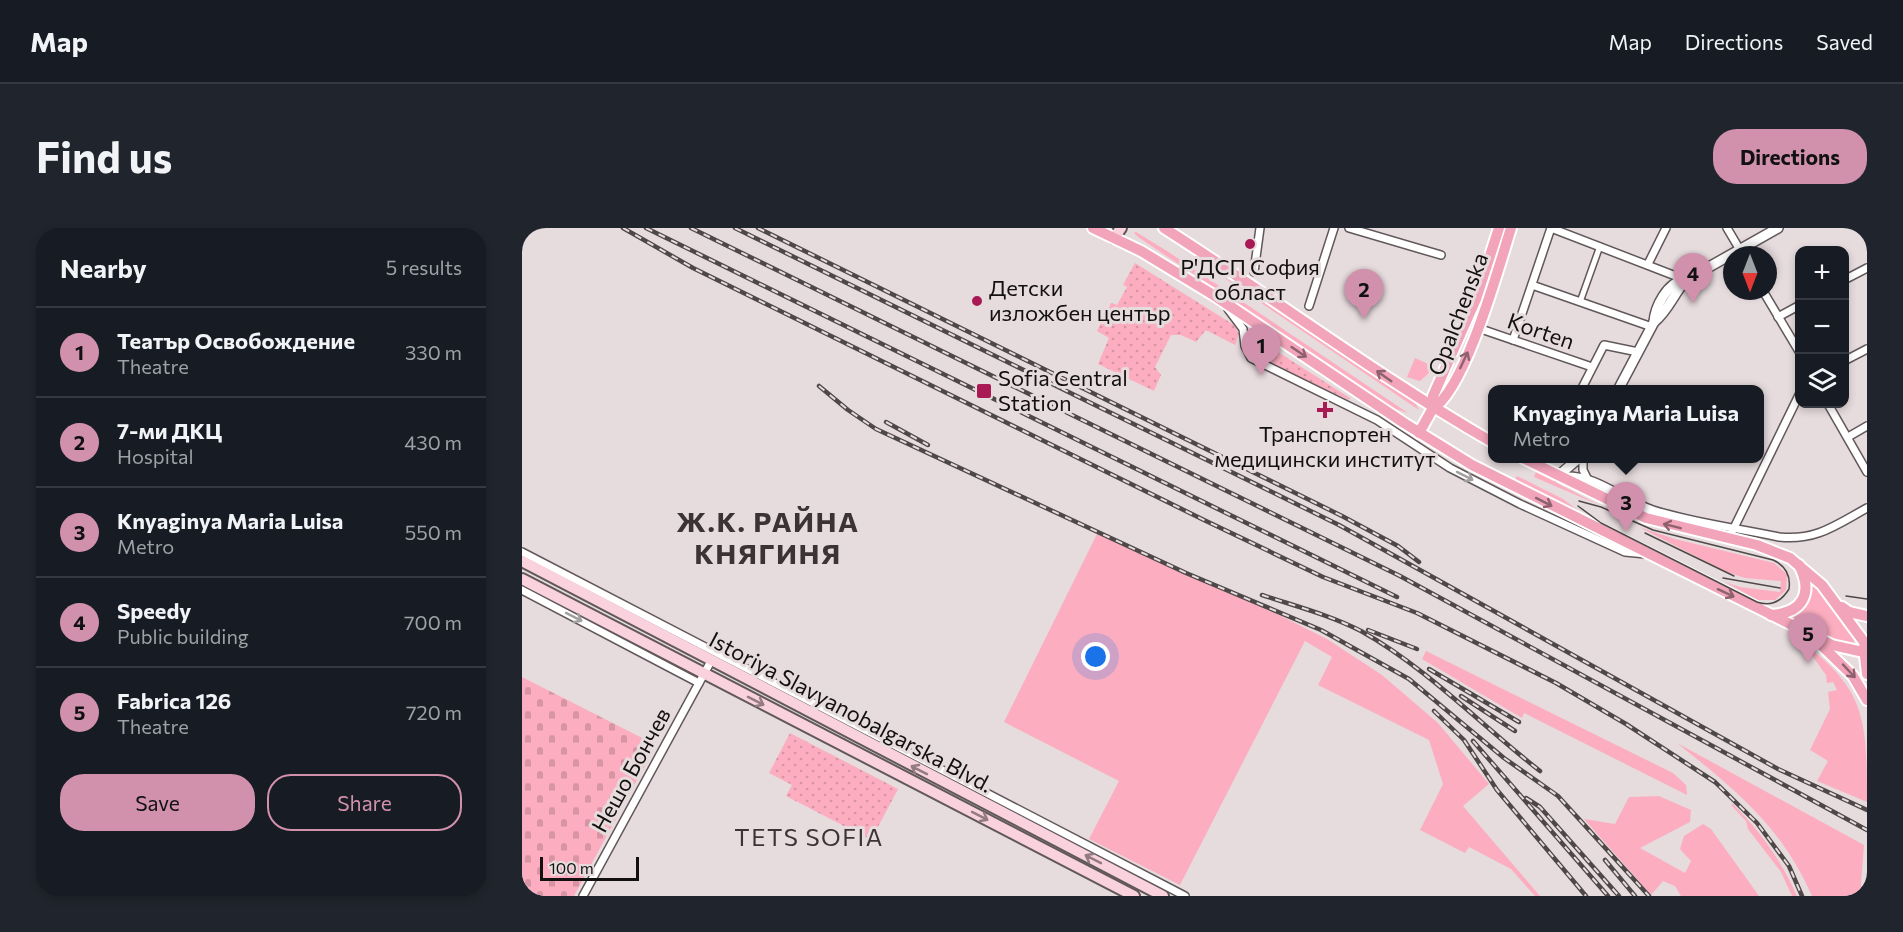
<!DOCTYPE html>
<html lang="en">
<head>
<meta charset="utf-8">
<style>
	:root { --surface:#171b24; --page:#20242c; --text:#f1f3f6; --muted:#9ea1a6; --line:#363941; --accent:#d191ad }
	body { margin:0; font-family:Commissioner,sans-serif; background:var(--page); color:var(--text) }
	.controls { position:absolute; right:18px; top:18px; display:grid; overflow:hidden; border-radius:12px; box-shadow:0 3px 9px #0003 }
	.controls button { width:54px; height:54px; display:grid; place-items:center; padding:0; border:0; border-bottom:2px solid var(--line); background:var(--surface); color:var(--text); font:30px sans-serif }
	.compass { position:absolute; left:1201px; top:18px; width:54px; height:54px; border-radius:50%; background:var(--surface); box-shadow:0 3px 9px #0003; rotate:180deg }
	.scale { position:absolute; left:18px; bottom:15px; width:99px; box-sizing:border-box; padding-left:6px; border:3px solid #131010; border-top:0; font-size:16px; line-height:21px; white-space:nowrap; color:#131010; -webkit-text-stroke:4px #e6dbdd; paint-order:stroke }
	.you { position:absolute; left:574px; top:429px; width:21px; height:21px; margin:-15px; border:4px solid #fff; border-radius:50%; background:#1a73e8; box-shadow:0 0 0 9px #1a73e833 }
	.badge { display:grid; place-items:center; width:39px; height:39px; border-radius:50%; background:var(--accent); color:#111; font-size:20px; font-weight:700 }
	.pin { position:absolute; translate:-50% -50px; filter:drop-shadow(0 2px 3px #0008) }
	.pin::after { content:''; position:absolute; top:32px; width:21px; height:18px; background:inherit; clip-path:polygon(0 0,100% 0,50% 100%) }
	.popup { position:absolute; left:966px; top:157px; width:276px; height:78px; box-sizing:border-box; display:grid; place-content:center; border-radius:12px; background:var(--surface); filter:drop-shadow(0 2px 4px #0005); font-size:20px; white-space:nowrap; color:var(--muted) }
	.popup b { font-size:22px; color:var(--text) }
	.popup::after { content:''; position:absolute; left:50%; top:100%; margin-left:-12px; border:12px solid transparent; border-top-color:var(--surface) }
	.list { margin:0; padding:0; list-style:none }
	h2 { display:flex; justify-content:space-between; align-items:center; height:78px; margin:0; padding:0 24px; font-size:26px }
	h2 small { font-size:20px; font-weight:400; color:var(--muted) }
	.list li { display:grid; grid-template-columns:39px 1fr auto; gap:18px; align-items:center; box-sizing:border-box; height:90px; padding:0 24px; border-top:2px solid var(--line) }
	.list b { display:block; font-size:22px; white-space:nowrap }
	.list p { margin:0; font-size:20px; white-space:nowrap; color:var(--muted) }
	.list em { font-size:20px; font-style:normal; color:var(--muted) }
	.actions { display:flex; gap:12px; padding:18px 24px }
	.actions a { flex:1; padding:14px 0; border:2px solid var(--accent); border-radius:24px; text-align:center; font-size:21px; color:var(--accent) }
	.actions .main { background:var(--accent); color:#111 }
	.icon { flex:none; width:33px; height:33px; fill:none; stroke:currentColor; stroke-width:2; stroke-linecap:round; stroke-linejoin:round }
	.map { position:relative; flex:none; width:1345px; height:668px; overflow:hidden; border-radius:24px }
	header { display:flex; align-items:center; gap:36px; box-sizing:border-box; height:84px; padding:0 30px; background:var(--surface); border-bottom:2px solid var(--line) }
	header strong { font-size:28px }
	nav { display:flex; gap:33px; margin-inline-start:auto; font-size:21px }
	.intro { display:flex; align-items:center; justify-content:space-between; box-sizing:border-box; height:144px; padding:0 36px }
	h1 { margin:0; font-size:42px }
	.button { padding:15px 27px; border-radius:24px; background:var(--accent); color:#111; font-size:21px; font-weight:700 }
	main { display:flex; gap:36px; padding:0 36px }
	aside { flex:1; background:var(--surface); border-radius:24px; box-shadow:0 3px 9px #0003 }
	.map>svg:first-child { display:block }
	.grass { fill:#fcaec0 }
	.cemetery { fill:url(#cemetery-stones) }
	.park { fill:url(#park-dots) }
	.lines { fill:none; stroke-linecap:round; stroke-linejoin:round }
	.pedestrian-casing { stroke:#61585a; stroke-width:8 }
	.minor-casing { stroke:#61585a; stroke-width:10 }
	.tertiary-casing { stroke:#61585a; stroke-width:12 }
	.secondary-casing { stroke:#61585a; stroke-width:14 }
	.primary-casing { stroke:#fff; stroke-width:14 }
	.pedestrian { stroke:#fff; stroke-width:5 }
	.minor { stroke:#fff; stroke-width:7 }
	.tertiary { stroke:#fff; stroke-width:9 }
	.secondary { stroke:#f9d2dd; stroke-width:10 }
	.primary { stroke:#f2a4bb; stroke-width:10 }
	.tram { stroke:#4e4849; stroke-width:1.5 }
	.rail-casing { stroke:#4e4849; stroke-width:4.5 }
	.rail { stroke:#e6dbdd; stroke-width:2; stroke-dasharray:7; stroke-linecap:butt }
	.oneway { stroke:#8e616e }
	.oneway2 { stroke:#a19f9f }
	.oneway3 { stroke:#927b81 }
	.poi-dot { fill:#a91953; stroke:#e6dbdd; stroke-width:2 }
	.labels { text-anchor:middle; stroke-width:6; stroke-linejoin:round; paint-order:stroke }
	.poi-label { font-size:22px; fill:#131010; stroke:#e6dbdd }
	.street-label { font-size:22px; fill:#131010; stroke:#e6dbdd }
	.neighbourhood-label { font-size:24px; letter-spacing:1.5px; fill:#3c3335; stroke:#e6dbdd }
	.district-label { font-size:28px; font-weight:bold; letter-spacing:1.5px; fill:#3c3335; stroke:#e6dbdd }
</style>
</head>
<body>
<header>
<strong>Map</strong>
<nav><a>Map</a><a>Directions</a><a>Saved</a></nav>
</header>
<div class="intro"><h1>Find us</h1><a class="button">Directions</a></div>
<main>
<aside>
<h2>Nearby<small>5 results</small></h2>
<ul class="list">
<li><span class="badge">1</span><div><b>Театър Освобождение</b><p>Theatre</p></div><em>330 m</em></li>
<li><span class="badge">2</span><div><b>7-ми ДКЦ</b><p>Hospital</p></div><em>430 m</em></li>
<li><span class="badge">3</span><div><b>Knyaginya Maria Luisa</b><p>Metro</p></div><em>550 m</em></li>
<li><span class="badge">4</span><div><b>Speedy</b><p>Public building</p></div><em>700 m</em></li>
<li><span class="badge">5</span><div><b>Fabrica 126</b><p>Theatre</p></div><em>720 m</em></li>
</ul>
<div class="actions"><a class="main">Save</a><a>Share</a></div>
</aside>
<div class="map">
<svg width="1345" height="668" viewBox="0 0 1345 668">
	<defs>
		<pattern id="cemetery-stones" width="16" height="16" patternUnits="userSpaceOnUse" patternTransform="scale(1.5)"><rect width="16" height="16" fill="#fcaec0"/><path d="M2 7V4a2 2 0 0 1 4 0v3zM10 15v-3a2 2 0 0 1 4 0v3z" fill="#d795a4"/></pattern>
		<pattern id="park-dots" width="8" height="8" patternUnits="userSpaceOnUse" patternTransform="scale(1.5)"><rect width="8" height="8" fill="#fcaec0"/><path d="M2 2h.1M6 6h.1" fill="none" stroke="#d795a4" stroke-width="1.8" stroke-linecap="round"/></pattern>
	</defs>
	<rect width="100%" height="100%" fill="#e6dbdd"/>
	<!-- grass -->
	<g class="grass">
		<polygon points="614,4 645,23 886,185 871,180 843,161 616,9 612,5"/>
		<polygon points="698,47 745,74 893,175 897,182"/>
		<polygon points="893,130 906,136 908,144 898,153 885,149"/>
		<polygon points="1014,244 1077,277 1012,249"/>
		<polygon points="995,248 1041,271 1066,290 993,252"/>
		<polygon points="1117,299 1153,311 1252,335 1265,346 1264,362 1253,372 1236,372 1203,354 1218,359 1258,364 1259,353 1223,350 1202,343"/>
		<polygon points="575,306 751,384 805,411 860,447 916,495 967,556 941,578 1018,668 1013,668 989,641 947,619 943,625 898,602 921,556 907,512 796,457 810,429 783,413 658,657 567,611 597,553 482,494"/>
		<path d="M 1290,354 L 1334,411 L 1330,416 L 1314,414 L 1264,391 C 1282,385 1289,372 1290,354 Z"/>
		<path d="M 1281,415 C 1345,462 1345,495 1345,574 L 1295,553 L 1306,533 L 1288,522 L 1308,481 L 1306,464 L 1315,462 L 1311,454 L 1305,455 L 1304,447 Z"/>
		<polygon points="904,423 1151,545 1164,557 1165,567 1002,485 1000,490 900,431"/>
		<path d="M 1155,515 L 1342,617 L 1338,668 L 1290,668 C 1259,598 1214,562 1155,515 Z"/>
		<polygon points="1137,568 1169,582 1168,594 1118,620 1163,645 1169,633 1158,621 1162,608 1181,596 1189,601 1237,668 1159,668 1153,658 1141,653 1129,667 1062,591 1093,596 1107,569"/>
		<path d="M 1211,576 C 1238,603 1259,632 1275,668 L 1270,668 L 1259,644 L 1226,601 L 1224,593 L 1209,577 Z"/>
	</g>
	<!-- cemetery -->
	<polygon class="cemetery" points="0,449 134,517 52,668 0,668"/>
	<!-- park -->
	<g class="park">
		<polygon points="613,35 712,97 717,106 713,117 686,103 683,103 674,114 659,107 649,107 633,139 639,147 632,163 576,136 587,110 575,103 589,75 595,77 605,59 601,57"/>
		<polygon points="726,105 828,170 827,172 733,129 726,118"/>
		<polygon points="268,505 376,561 349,612 264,568 270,557 247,545"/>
	</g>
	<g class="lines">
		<defs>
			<polyline id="pedestrian" points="1058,74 1078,18"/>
			<g id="minor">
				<polyline points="827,0 919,27"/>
				<polyline points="1029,0 1164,52"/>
				<polyline points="1205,0 1221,27"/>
				<polyline points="1126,36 1144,0"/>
				<polyline points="732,44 738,0"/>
				<polyline points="1322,52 1345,40"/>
				<polyline points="1010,57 1130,99"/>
				<polyline points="1241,63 1278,125"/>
				<polyline points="787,78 812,0"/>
				<polyline points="706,81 721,101 723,118 729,130 855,192 928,240 998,276 1103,324 1124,326"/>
				<polyline points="1256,89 1278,77"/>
				<polyline points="956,100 1070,139"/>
				<polyline points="991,112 1029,0"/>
				<polyline points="1322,133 1345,121"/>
				<polyline points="1059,162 1082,117 1116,124"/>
				<polyline points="1306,176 1345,244"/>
				<polyline points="1326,209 1345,198"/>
				<polyline points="1061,230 1061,242 1065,250"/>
				<path d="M 1042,248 C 1073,246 1101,272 1131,282 C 1172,295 1215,300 1257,309 C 1294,313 1314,297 1345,280"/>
				<polyline points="1210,304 1278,165"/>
				<polyline points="0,324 663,668"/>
				<polyline points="0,362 177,455"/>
				<polyline points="61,668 189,433"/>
			</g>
			<g id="tertiary">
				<path d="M 1132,94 C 1133,79 1145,55 1162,52"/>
				<path d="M 1096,162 L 1132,94 C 1146,83 1152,65 1164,52 L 1256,0"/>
				<polyline points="1036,248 1057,230"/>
			</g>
			<g id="secondary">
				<polyline points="592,10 599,0"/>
				<polyline points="0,333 641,668"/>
				<polyline points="0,351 612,668"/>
			</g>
			<g id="primary">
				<polyline points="571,0 619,23 693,68 882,195 950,237 1310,417 1345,425"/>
				<path d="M 642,0 C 752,70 857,149 970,214"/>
				<path d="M 911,180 C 943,162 977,38 989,0"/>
				<polyline points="897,205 911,180 911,168 954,71 977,0"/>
				<polyline points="1001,230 1124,290 1235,317 1268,330 1300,357 1345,418"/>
				<polyline points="1320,379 1327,384 1345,388"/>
				<path d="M 1249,387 C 1280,385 1292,366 1277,337"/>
				<polyline points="1298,416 1331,448 1345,472"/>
				<polyline points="1342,419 1345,446"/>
			</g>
		</defs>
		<!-- pedestrian casing -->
		<use href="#pedestrian" class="pedestrian-casing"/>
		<!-- minor casing -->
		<use href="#minor" class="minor-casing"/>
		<!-- tertiary casing -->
		<use href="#tertiary" class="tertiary-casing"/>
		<!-- secondary casing -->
		<use href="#secondary" class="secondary-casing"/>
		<!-- primary casing -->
		<use href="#primary" class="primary-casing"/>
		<!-- pedestrian -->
		<use href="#pedestrian" class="pedestrian"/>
		<!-- minor -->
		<use href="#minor" class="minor"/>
		<!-- tertiary -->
		<use href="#tertiary" class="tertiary"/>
		<!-- secondary -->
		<use href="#secondary" class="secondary"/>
		<!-- primary -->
		<use href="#primary" class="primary"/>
		<!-- tram -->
		<g class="tram">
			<path d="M 1056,278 L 1079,295 L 1235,374 C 1249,379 1259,374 1267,361 C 1269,347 1264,338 1251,332 L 1131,302 L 1079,279 L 1057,273"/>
			<polyline points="1123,305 1212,348"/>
			<polyline points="1201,350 1258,360"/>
			<polyline points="1324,368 1345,371"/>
		</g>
		<defs>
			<g id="rail">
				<polyline points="101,0 171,40 684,293 801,349 895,385 1034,455 1104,496 1193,554 1235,595 1267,638 1280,668"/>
				<polyline points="124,0 875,369"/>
				<polyline points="169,0 878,348 1345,602"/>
				<polyline points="213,0 817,297 1256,541 1345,582"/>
				<polyline points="236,0 820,288 876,318 897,334"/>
				<polyline points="297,158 326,182 354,201 664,345 799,402 887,451 982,530 1036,568 1127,668"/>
				<polyline points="364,194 406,217"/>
				<path d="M 740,367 C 773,378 808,387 839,403 C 905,440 959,497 1018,543"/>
				<polyline points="846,402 895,421"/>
				<polyline points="907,441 997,494"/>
				<polyline points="939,468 993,503"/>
				<polyline points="912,483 942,512 975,562 1064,668"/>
				<polyline points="951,513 1086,668"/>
				<polyline points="1004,570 1018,579 1097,668"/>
				<polyline points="1083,632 1113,668"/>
			</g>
		</defs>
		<!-- rail casing -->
		<use href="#rail" class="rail-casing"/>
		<!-- rail -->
		<use href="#rail" class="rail"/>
	</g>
	<!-- one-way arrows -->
	<defs><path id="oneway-shaft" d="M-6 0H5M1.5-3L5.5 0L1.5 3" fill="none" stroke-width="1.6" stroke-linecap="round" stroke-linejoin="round" transform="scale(1.5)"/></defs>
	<g class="oneway">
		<use href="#oneway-shaft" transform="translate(777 124) rotate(34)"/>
		<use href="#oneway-shaft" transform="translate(942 132) rotate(-65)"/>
		<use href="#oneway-shaft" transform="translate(862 148) rotate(-145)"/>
		<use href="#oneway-shaft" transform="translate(1022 274) rotate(27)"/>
		<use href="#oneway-shaft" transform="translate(1150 298) rotate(-166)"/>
		<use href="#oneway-shaft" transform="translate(1204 365) rotate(25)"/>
		<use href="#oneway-shaft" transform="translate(1327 443) rotate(47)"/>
	</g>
	<g class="oneway2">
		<use href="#oneway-shaft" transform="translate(943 248) rotate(27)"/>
		<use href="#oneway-shaft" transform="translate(52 389) rotate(27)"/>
	</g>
	<g class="oneway3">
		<use href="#oneway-shaft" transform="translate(234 473) rotate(27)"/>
		<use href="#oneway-shaft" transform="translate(397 542) rotate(-153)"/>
		<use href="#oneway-shaft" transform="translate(458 588) rotate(27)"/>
		<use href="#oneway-shaft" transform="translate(571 631) rotate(-153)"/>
	</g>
	<!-- markers -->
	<g class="poi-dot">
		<circle cx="728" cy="16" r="6"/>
		<circle cx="455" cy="73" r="6"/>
		<rect x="454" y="155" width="16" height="16" rx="3"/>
		<path d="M800 173h6v6h6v6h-6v6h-6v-6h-6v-6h6z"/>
	</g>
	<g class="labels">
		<!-- poi labels -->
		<g class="poi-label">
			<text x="728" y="47">Р'ДСП София<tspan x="728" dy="25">област</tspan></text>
			<text x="467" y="68" text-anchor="start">Детски<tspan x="467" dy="25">изложбен център</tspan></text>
			<text x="476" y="158" text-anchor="start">Sofia Central<tspan x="476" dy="25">Station</tspan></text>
			<text x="803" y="214">Транспортен<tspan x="803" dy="25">медицински институт</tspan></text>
		</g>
		<!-- street labels -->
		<g class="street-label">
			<text transform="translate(936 86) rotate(-69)" y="8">Opalchenska</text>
			<text transform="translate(1019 103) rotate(19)" y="8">Korten</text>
			<text transform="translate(329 484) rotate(28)" y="8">Istoriya Slavyanobalgarska Blvd.</text>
			<text transform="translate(109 542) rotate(-61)" y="8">Нешо Бончев</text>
		</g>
		<!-- neighbourhood labels -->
		<g class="neighbourhood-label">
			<text x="287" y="618">TETS SOFIA</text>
		</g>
		<!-- district labels -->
		<g class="district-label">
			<text x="246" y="304">Ж.К. РАЙНА<tspan x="246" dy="32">КНЯГИНЯ</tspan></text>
		</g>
	</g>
</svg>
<div class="controls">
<button>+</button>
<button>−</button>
<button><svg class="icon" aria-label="layers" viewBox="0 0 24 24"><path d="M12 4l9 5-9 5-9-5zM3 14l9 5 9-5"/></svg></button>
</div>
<svg class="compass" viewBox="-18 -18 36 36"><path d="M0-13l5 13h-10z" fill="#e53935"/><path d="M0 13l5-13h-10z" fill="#9ea1a6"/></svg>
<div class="scale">100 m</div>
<div class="you"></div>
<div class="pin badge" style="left:739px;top:147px">1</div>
<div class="pin badge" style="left:842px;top:91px">2</div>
<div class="pin badge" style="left:1104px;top:304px">3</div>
<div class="popup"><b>Knyaginya Maria Luisa</b>Metro</div>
<div class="pin badge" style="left:1171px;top:75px">4</div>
<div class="pin badge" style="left:1286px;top:435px">5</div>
</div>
</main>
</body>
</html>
